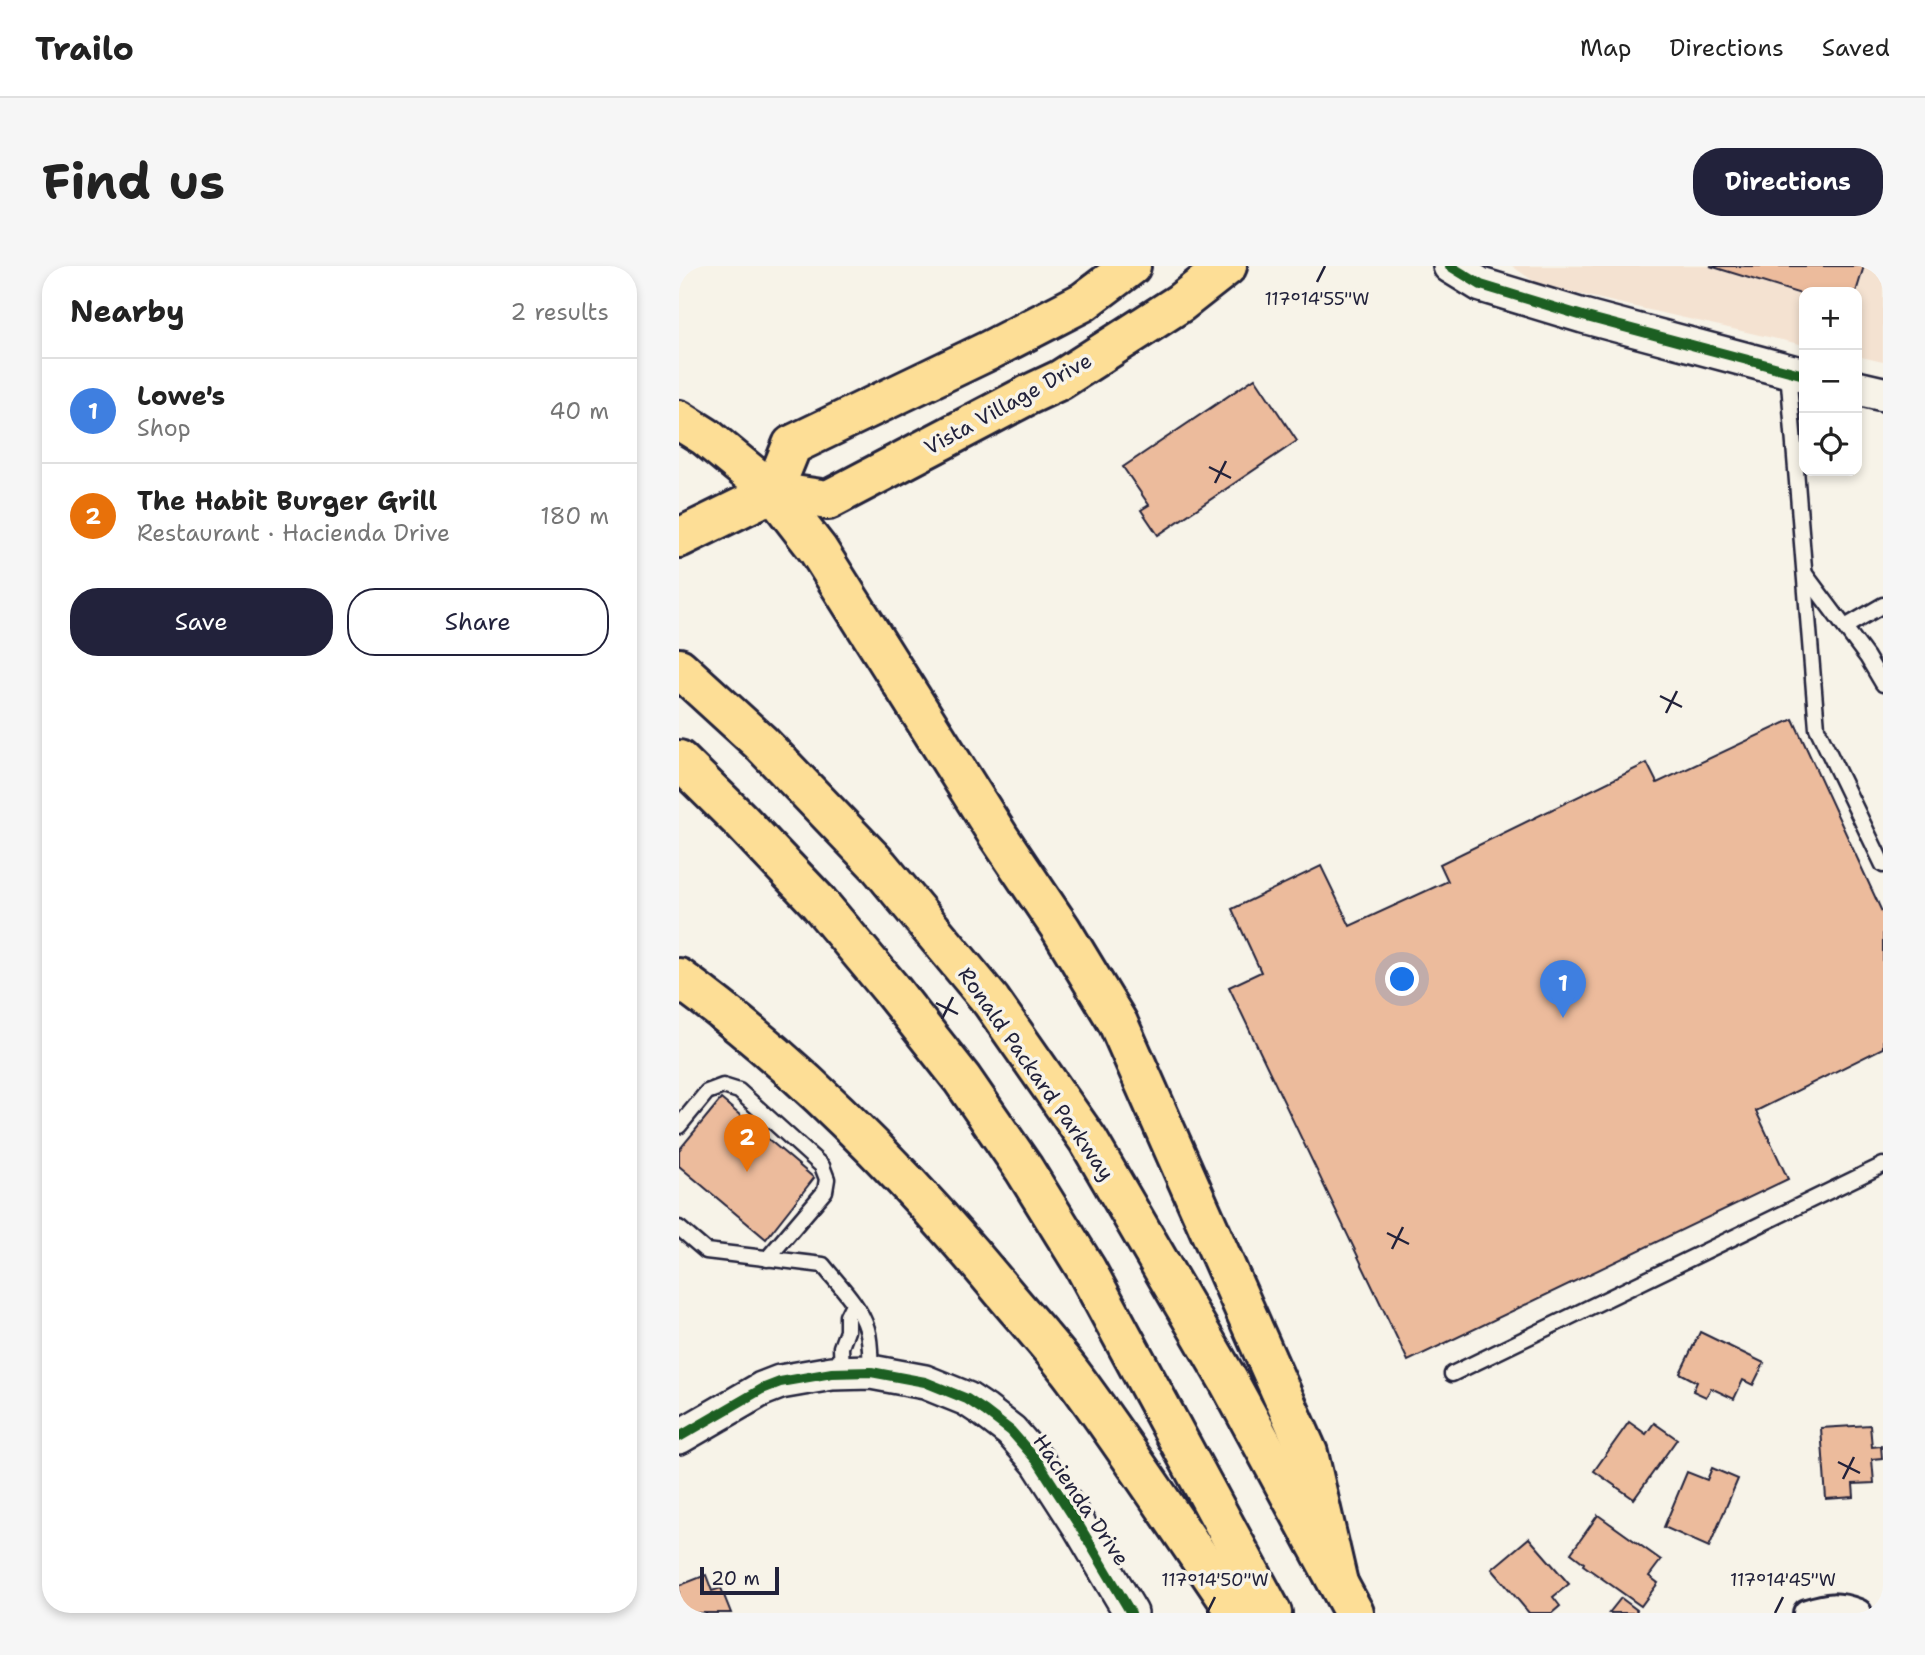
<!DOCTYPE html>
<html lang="en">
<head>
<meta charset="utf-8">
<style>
	:root { --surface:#fff; --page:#f6f6f6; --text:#222; --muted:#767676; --line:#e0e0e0; --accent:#22223b }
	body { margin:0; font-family:"Shantell Sans",sans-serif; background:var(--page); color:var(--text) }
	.controls { position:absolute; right:21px; top:21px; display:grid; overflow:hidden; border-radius:14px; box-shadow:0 4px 10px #0003 }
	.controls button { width:63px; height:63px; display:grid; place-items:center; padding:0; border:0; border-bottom:2px solid var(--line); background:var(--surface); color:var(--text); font:35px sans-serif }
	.scale { position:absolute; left:21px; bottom:18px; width:79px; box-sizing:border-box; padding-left:7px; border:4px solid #22223b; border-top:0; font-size:19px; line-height:24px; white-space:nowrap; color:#22223b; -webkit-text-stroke:5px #f7f3e8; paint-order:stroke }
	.you { position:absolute; left:724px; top:714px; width:24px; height:24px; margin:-18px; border:5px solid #fff; border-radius:50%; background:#1a73e8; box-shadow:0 0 0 10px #1a73e833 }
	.badge { display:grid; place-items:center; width:46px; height:46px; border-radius:50%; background:var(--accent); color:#fff; font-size:23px; font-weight:700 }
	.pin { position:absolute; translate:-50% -58px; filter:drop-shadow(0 2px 4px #0008) }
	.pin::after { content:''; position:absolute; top:37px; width:24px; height:21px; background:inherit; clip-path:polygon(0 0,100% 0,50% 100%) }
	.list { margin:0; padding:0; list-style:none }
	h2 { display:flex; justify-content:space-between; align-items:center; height:91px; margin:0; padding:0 28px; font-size:30px }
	h2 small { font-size:23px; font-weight:400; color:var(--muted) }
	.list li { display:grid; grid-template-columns:46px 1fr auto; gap:21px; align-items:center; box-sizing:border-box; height:105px; padding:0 28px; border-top:2px solid var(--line) }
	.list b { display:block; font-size:26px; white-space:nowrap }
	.list p { margin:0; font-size:23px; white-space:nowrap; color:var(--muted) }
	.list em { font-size:23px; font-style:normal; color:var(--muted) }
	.actions { display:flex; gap:14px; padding:21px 28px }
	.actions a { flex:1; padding:16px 0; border:2px solid var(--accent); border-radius:28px; text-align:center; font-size:24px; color:var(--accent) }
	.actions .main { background:var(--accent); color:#fff }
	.icon { flex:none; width:38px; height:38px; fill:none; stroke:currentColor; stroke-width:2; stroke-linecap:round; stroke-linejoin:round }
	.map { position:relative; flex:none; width:1204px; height:1347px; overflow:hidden; border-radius:28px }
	header { display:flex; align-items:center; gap:42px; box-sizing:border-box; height:98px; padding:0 35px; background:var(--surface); border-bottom:2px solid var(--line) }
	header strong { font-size:33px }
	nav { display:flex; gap:38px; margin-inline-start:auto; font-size:24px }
	.intro { display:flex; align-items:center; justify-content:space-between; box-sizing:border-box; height:168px; padding:0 42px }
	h1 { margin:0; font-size:49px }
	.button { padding:18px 32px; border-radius:28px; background:var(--accent); color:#fff; font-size:24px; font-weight:700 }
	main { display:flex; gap:42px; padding:0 42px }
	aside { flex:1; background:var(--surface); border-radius:28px; box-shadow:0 4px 10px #0003 }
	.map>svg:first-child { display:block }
	.built { fill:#f4e2d1 }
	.building { fill:#ecbb9c; stroke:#22223b; stroke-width:2 }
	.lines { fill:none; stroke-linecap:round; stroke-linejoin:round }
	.service-casing { stroke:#22223b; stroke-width:19 }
	.minor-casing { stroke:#22223b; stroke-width:32 }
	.tertiary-casing { stroke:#22223b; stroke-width:38 }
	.primary-casing { stroke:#22223b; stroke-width:44 }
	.motorway-casing { stroke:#22223b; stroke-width:44 }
	.service { stroke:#f7f3e8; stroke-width:14 }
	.minor { stroke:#f7f3e8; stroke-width:26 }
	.tertiary { stroke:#f7f3e8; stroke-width:33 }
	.primary { stroke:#fdde96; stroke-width:38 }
	.motorway { stroke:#fdde96; stroke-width:38 }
	.cycleway-casing { stroke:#f7f3e8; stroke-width:15 }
	.cycleway { stroke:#1b5e20; stroke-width:10 }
	.ticks { fill:none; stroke:#22223b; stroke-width:2.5 }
	.labels { text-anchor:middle; stroke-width:7; stroke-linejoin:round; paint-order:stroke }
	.street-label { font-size:21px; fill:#22223b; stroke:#f7f3e8 }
	.ticks-label { font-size:18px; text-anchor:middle; fill:#22223b; stroke:#f7f3e8; stroke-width:7; stroke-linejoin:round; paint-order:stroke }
</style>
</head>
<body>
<header>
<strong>Trailo</strong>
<nav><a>Map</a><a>Directions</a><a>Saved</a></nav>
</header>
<div class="intro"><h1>Find us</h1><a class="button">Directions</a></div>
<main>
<aside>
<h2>Nearby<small>2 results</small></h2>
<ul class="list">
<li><span class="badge" style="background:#3f7fe0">1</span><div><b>Lowe's</b><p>Shop</p></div><em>40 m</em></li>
<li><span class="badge" style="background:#e8710a">2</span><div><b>The Habit Burger Grill</b><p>Restaurant · Hacienda Drive</p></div><em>180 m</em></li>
</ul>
<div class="actions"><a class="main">Save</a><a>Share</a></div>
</aside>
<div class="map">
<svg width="1204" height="1347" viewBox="0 0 1204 1347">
	<rect width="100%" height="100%" fill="#f7f3e8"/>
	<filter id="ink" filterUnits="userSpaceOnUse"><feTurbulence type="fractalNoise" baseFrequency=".0143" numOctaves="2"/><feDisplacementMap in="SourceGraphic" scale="14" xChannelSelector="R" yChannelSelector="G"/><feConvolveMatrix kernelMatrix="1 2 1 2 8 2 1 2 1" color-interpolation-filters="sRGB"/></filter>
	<g filter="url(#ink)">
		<!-- built -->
		<polygon class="built" points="833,0 1204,0 1204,96 1178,90 1178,26 1125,26 1125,79 860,19"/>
		<!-- building -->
		<g class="building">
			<polygon points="1031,0 1185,0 1177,26 1125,26 1125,29"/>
			<polygon points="576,112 618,175 479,269 462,244 470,239 444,201"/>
			<polygon points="1114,453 1204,648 1204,782 1077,845 1109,913 729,1095 550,721 582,706 553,643 642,600 671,660 769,615 761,598 968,497 978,517"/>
			<polygon points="42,833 135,912 87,973 0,900 0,884"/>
			<polygon points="1021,1066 1085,1097 1074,1119 1064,1114 1055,1133 1032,1122 1027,1131 1014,1125 1018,1116 1001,1107"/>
			<polygon points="950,1156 967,1168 975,1157 998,1173 955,1233 915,1205"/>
			<polygon points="1191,1159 1193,1181 1202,1180 1203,1192 1193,1193 1195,1217 1174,1218 1175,1231 1147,1233 1142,1162"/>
			<polygon points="1033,1202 1059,1213 1030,1281 985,1261 1008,1206 1028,1214"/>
			<polygon points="919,1249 982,1294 970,1310 979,1317 962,1340 904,1299 905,1297 892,1287"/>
			<polygon points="850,1272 890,1318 874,1331 881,1340 873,1347 850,1347 813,1303"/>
			<polygon points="27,1309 33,1325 42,1322 52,1347 0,1347 0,1318 2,1319"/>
			<polygon points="942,1332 958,1344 956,1347 930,1347"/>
		</g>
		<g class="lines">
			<defs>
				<g id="service">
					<polyline points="1109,105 1138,462 1204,599"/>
					<polyline points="1126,308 1188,391 1204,418"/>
					<polyline points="1166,361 1204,339"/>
					<polyline points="0,860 28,826 44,820 60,825 143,900 148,913 146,925 88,993"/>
					<path d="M 0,962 L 27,985 L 144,999 C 159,1018 181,1039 188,1063 C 192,1077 191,1092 192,1106"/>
					<polyline points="163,1107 162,1081 168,1065 168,1050 174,1038"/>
					<polyline points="773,1108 1204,899"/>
				</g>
				<path id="minor" d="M 1128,1347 C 1149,1340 1158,1339 1179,1347"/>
				<g id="tertiary">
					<polyline points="771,0 802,19 904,50 1125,109"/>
					<polyline points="1178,122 1204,128"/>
					<polyline points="0,1171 83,1123 101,1116 153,1107 192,1106 246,1116 288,1133 306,1145 332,1165 359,1196 401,1261 452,1347"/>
				</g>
				<g id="primary">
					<polyline points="94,226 113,179 311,84 404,36 452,0"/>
					<polyline points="0,272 94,226 149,234 349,129 381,114 501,37 548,0"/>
				</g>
				<g id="motorway">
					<polyline points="0,154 27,171 94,226 139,284 320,571 382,663 439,757 629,1187 659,1317"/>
					<polyline points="0,402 82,477 200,600 312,735 409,874 550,1116 675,1347"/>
					<polyline points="0,494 62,555 140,637 212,723 283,813 345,903 407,1003 593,1347"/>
					<path d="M 0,712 C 125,803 233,915 330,1033 C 352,1059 375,1084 395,1111 C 452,1188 504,1268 558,1347"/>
				</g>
			</defs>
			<!-- service casing -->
			<use href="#service" class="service-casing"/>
			<!-- minor casing -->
			<use href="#minor" class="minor-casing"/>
			<!-- tertiary casing -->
			<use href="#tertiary" class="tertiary-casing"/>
			<!-- primary casing -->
			<use href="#primary" class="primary-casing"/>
			<!-- motorway casing -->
			<use href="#motorway" class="motorway-casing"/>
			<!-- service -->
			<use href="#service" class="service"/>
			<!-- minor -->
			<use href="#minor" class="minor"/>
			<!-- tertiary -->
			<use href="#tertiary" class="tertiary"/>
			<!-- primary -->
			<use href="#primary" class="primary"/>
			<!-- motorway -->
			<use href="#motorway" class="motorway"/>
			<defs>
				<g id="cycleway">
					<polyline points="771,0 802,19 904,50 1125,109"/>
					<polyline points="0,1171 83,1123 101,1116 153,1107 192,1106 246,1116 288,1133 306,1145 332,1165 359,1196 401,1261 452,1347"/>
				</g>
			</defs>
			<!-- cycleway casing -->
			<use href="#cycleway" class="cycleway-casing"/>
			<!-- cycleway -->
			<use href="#cycleway" class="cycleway"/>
		</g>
	</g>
	<!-- ticks -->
	<path class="ticks" d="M 638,16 L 646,0M 530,201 L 552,212M 536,217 L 547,195M 981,430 L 1003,441M 987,447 L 998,425M 257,737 L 279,748M 263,753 L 274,731M 708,967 L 730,978M 713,983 L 724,961M 1159,1196 L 1181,1207M 1164,1213 L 1175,1191M 528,1347 L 536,1331M 1096,1347 L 1104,1331"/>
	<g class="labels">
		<!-- street labels -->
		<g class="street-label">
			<text transform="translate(329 138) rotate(-29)" y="7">Vista Village Drive</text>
			<text transform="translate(357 808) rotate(55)" y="7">Ronald Packard Parkway</text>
			<text transform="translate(402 1234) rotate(56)" y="7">Hacienda Drive</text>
		</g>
	</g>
	<g class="ticks-label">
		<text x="638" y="39">117°14'55"W</text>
		<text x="536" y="1320">117°14'50"W</text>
		<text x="1104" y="1320">117°14'45"W</text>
	</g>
</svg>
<div class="controls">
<button>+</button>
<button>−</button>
<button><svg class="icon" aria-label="locate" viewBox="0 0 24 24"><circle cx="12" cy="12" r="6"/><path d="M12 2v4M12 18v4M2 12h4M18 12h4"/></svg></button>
</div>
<div class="scale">20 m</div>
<div class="you"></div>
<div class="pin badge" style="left:884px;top:752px;background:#3f7fe0">1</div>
<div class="pin badge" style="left:68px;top:906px;background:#e8710a">2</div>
</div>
</main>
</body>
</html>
